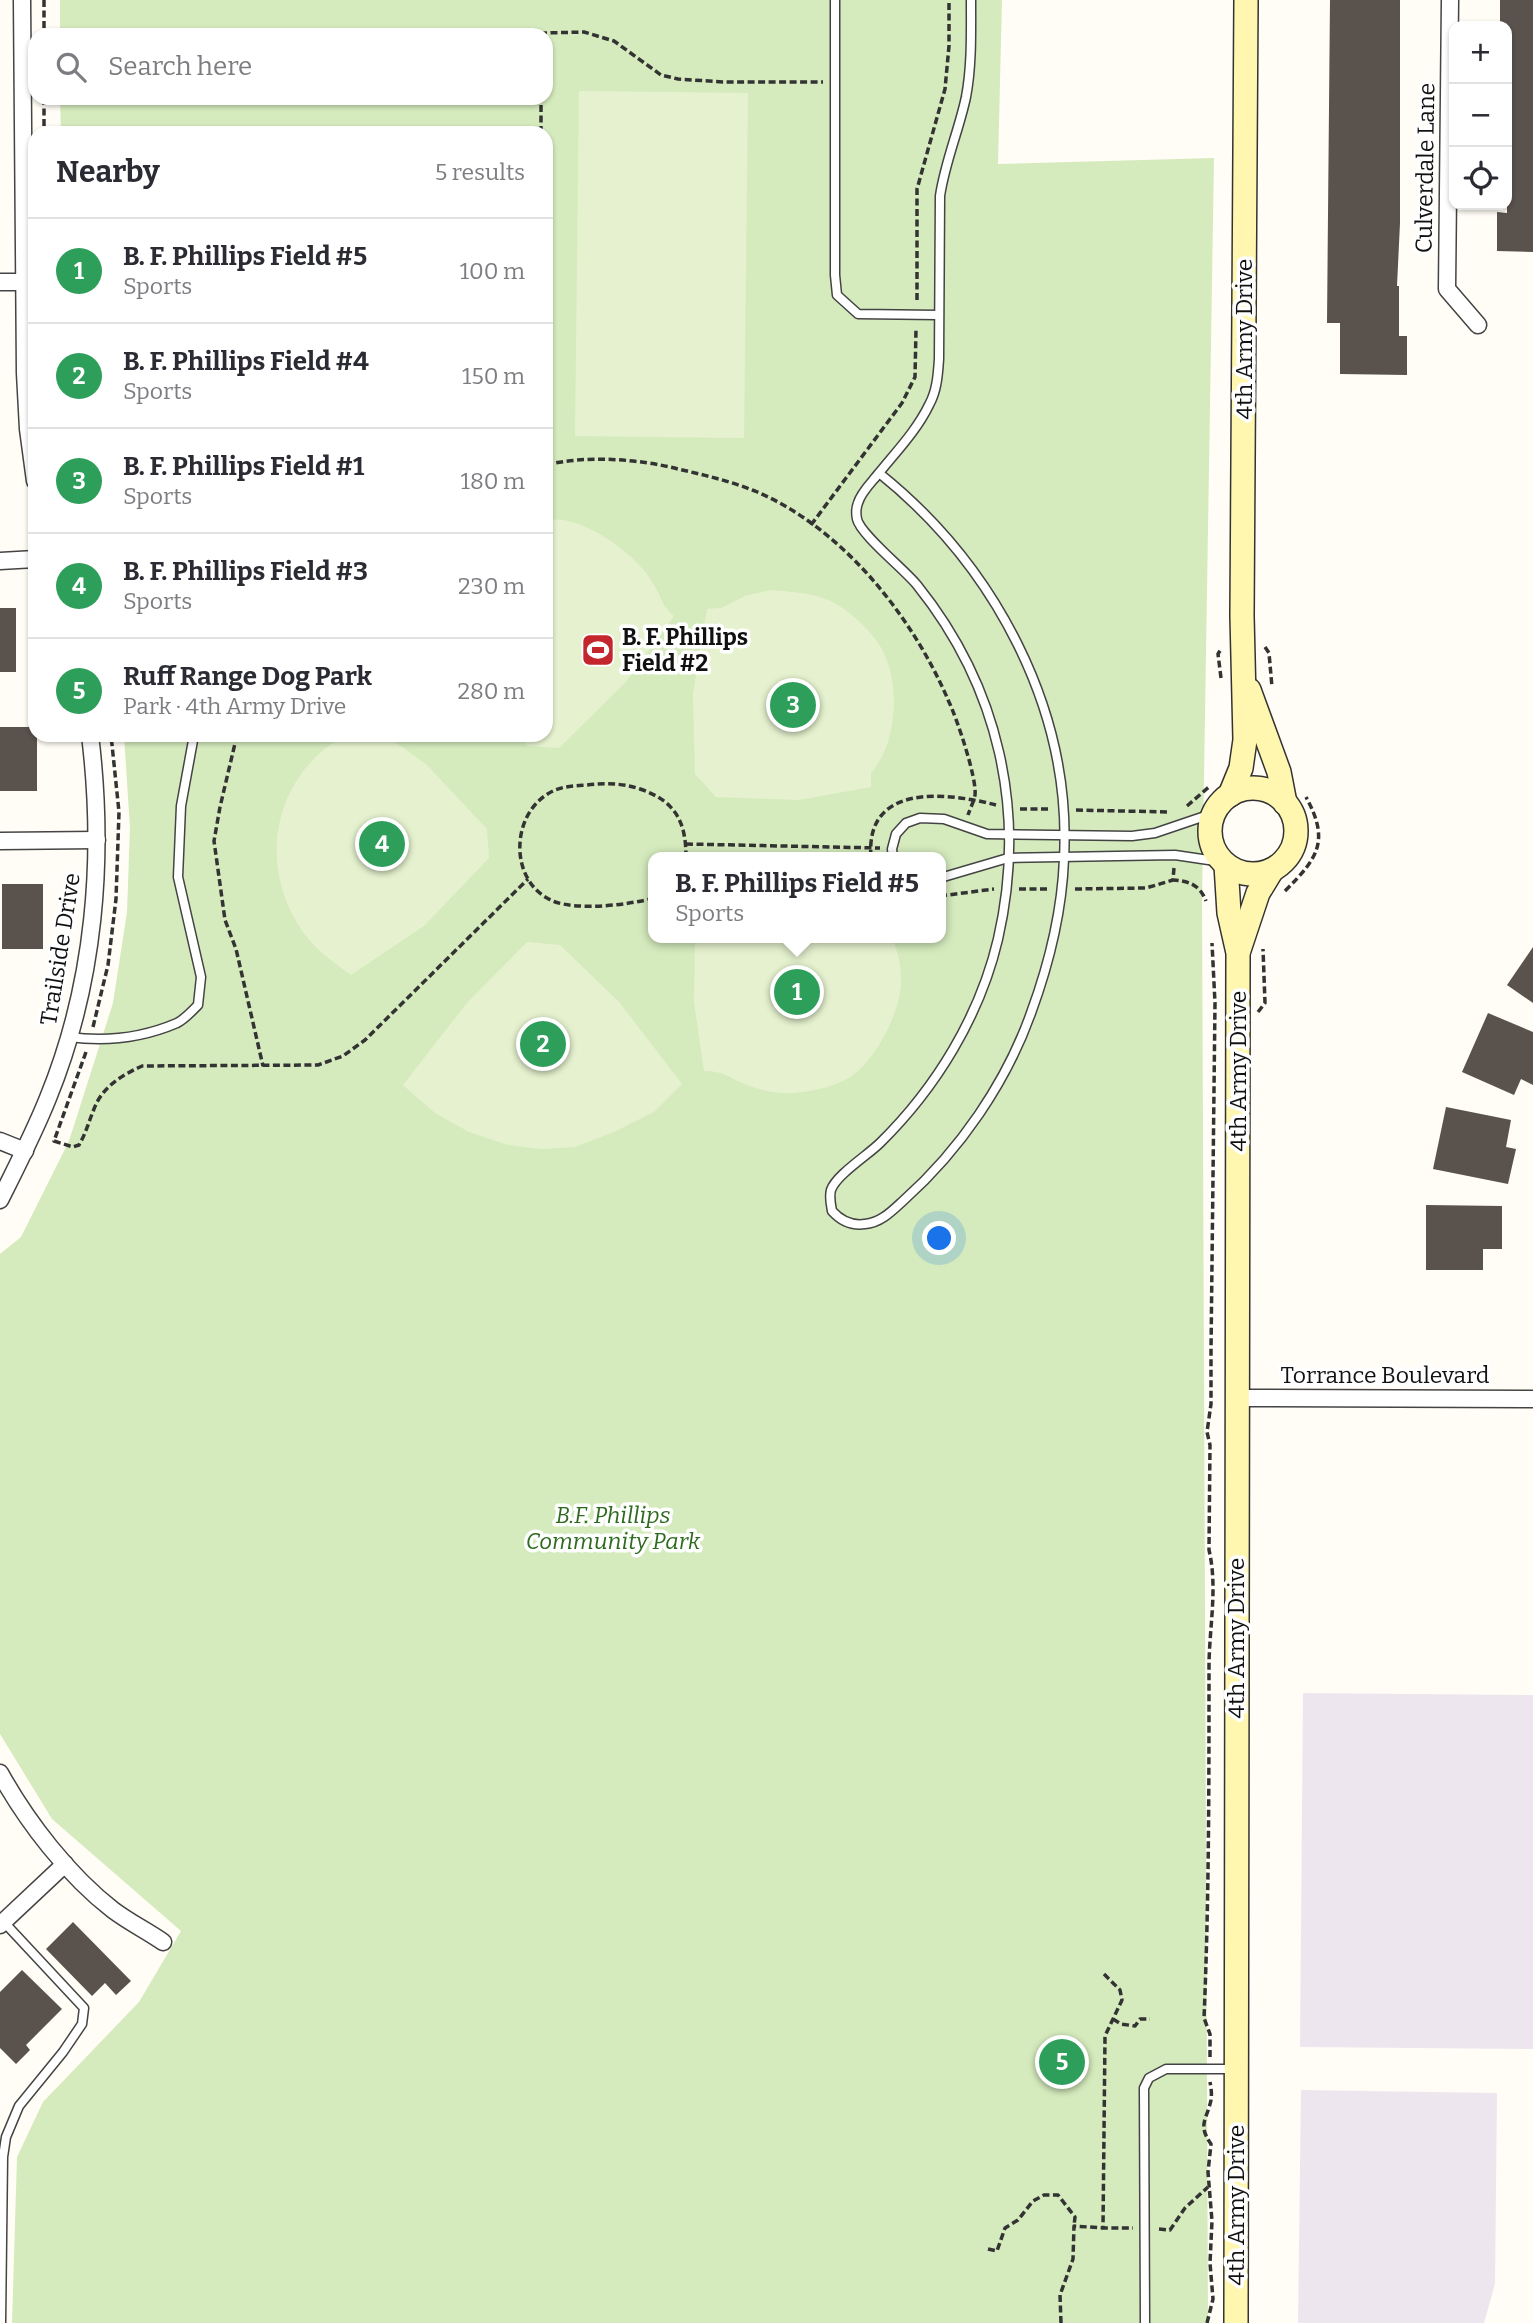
<!DOCTYPE html>
<html lang="en">
<head>
<meta charset="utf-8">
<style>
	:root { --surface:#fff; --page:#f2f2f3; --text:#2b2b33; --muted:#7c7c81; --line:#e1e1e2; --accent:#c4262e }
	body { margin:0; font-family:Bitter,serif; background:var(--page); color:var(--text) }
	.controls { position:absolute; right:21px; top:21px; display:grid; overflow:hidden; border-radius:14px; box-shadow:0 2px 5px #0004 }
	.controls button { width:63px; height:63px; display:grid; place-items:center; padding:0; border:0; border-bottom:2px solid var(--line); background:var(--surface); color:var(--text); font:35px sans-serif }
	.you { position:absolute; left:940px; top:1239px; width:24px; height:24px; margin:-18px; border:5px solid #fff; border-radius:50%; background:#1a73e8; box-shadow:0 0 0 10px #1a73e833 }
	.badge { display:grid; place-items:center; width:46px; height:46px; border-radius:50%; background:var(--accent); color:#fff; font-size:23px; font-weight:700 }
	.pin { position:absolute; translate:-50% -50%; border:4px solid #fff; box-shadow:0 2px 7px #0006 }
	.popup { position:absolute; left:648px; top:852px; width:298px; height:91px; box-sizing:border-box; display:grid; place-content:center; border-radius:14px; background:var(--surface); filter:drop-shadow(0 2px 5px #0005); font-size:23px; white-space:nowrap; color:var(--muted) }
	.popup b { font-size:26px; color:var(--text) }
	.popup::after { content:''; position:absolute; left:50%; top:100%; margin-left:-14px; border:14px solid transparent; border-top-color:var(--surface) }
	.list { margin:0; padding:0; list-style:none }
	h2 { display:flex; justify-content:space-between; align-items:center; height:91px; margin:0; padding:0 28px; font-size:30px }
	h2 small { font-size:23px; font-weight:400; color:var(--muted) }
	.list li { display:grid; grid-template-columns:46px 1fr auto; gap:21px; align-items:center; box-sizing:border-box; height:105px; padding:0 28px; border-top:2px solid var(--line) }
	.list b { display:block; font-size:26px; white-space:nowrap }
	.list p { margin:0; font-size:23px; white-space:nowrap; color:var(--muted) }
	.list em { font-size:23px; font-style:normal; color:var(--muted) }
	.icon { flex:none; width:38px; height:38px; fill:none; stroke:currentColor; stroke-width:2; stroke-linecap:round; stroke-linejoin:round }
	.map { position:relative; flex:none; width:1533px; height:2323px; overflow:hidden }
	.search { position:absolute; background:var(--surface); box-shadow:0 2px 5px #0004; left:28px; top:28px; width:525px; height:77px; display:flex; align-items:center; gap:18px; box-sizing:border-box; padding:0 24px; border-radius:21px; color:var(--muted); font-size:26px }
	.panel { position:absolute; background:var(--surface); box-shadow:0 2px 5px #0004; left:28px; top:126px; width:525px; height:616px; border-radius:21px }
	.map>svg:first-child { display:block }
	.industrial { fill:#eee6ef }
	.green { fill:#d5ebbd; fill-rule:evenodd }
	.pitch { fill:#e6f2cf }
	.building { fill:#5a524d }
	.lines { fill:none; stroke-linecap:round; stroke-linejoin:round }
	.lane-casing { stroke:#444; stroke-width:11 }
	.street-casing { stroke:#444; stroke-width:19 }
	.secondary-casing { stroke:#333; stroke-width:26 }
	.path { stroke:#333; stroke-width:3.5; stroke-dasharray:7 3.5; stroke-linecap:butt }
	.lane { stroke:#fff; stroke-width:8 }
	.street { stroke:#fff; stroke-width:16 }
	.secondary { stroke:#fff6b0; stroke-width:23 }
	.labels { text-anchor:middle; stroke-width:7; stroke-linejoin:round; paint-order:stroke }
	.street-label { font-size:23px; fill:#111; stroke:#fff }
	.poi-label { font-size:23px; font-weight:bold; fill:#111; stroke:#fff; text-anchor:start }
	.park-label { font-size:23px; font-style:italic; fill:#2f6b1f; stroke:#fff }
</style>
</head>
<body>
<div class="map">
<svg width="1533" height="2323" viewBox="0 0 1533 2323">
	<rect width="100%" height="100%" fill="#fffdf5"/>
	<!-- industrial -->
	<g class="industrial">
		<polygon points="1303,1693 1533,1695 1533,2049 1300,2047"/>
		<polygon points="1301,2090 1497,2093 1495,2284 1484,2323 1298,2323"/>
	</g>
	<!-- green -->
	<path class="green" d="M 60,0 L 1002,0 L 998,164 L 1214,158 L 1202,901 L 1208,2323 L 12,2323 L 17,2157 L 43,2102 L 139,2002 L 181,1931 L 52,1819 L 0,1734 L 0,1254 L 21,1237 L 69,1141 L 113,1003 L 127,912 L 130,828 L 124,735 L 546,735 L 546,133 L 61,133 L 60,98 L 546,98 L 546,35 L 60,35 ZM 654,857 L 940,857 L 940,938 L 654,938 Z"/>
	<!-- pitch -->
	<g class="pitch">
		<polygon points="579,91 748,93 744,438 575,436"/>
		<path d="M 546,519 C 553,520 561,519 568,521 C 598,528 639,557 654,585 C 663,600 660,603 674,616 L 625,683 L 559,748 L 528,746 L 517,735 L 546,735 Z"/>
		<path d="M 770,590 C 793,592 819,593 838,605 C 854,615 870,630 880,646 C 901,680 898,743 871,773 L 871,787 L 799,800 L 716,797 L 695,774 L 693,694 L 707,609 L 721,608 L 745,596 Z"/>
		<path d="M 346,735 L 385,735 L 426,764 L 487,829 L 489,858 L 424,926 L 351,975 C 334,963 315,949 303,932 C 256,866 273,774 346,735 Z"/>
		<path d="M 695,938 L 892,938 C 898,952 901,965 901,980 C 902,1007 879,1053 858,1071 C 843,1085 813,1092 792,1093 C 775,1094 755,1089 740,1082 C 725,1075 722,1071 704,1071 L 694,1002 Z"/>
		<polygon points="527,942 560,945 619,1002 682,1084 654,1112 616,1131 575,1147 542,1149 508,1145 469,1132 435,1113 403,1085 466,1004"/>
	</g>
	<!-- building -->
	<g class="building">
		<polygon points="1330,0 1400,0 1400,223 1397,286 1399,286 1399,336 1407,336 1407,375 1340,374 1340,323 1327,323"/>
		<polygon points="1500,0 1533,0 1533,252 1497,251 1497,212 1507,213 1507,26 1500,26"/>
		<rect x="0" y="608" width="16" height="64"/>
		<polygon points="0,727 35,727 35,735 37,735 37,791 0,791"/>
		<rect x="2" y="884" width="41" height="65"/>
		<polygon points="1533,947 1533,1003 1507,985"/>
		<polygon points="1488,1013 1533,1032 1533,1085 1521,1079 1514,1095 1462,1072"/>
		<polygon points="1446,1107 1511,1120 1506,1147 1516,1149 1508,1184 1433,1169"/>
		<polygon points="1426,1205 1502,1206 1502,1249 1483,1249 1483,1270 1426,1270"/>
		<polygon points="73,1922 131,1981 116,1995 105,1983 92,1996 46,1949"/>
		<polygon points="22,1970 62,2009 26,2045 30,2050 16,2064 0,2048 0,1992"/>
	</g>
	<g class="lines">
		<defs>
			<g id="lane">
				<polyline points="835,0 835,275 837,295 858,314 938,315"/>
				<path d="M 879,473 C 994,565 1072,709 1064,859 C 1062,911 1049,964 1031,1013 C 1006,1083 960,1150 904,1200 C 893,1210 881,1223 865,1224 C 851,1226 841,1221 832,1211 C 831,1205 829,1197 831,1190 C 836,1175 868,1155 880,1143 C 936,1088 980,1016 998,939 C 1027,812 999,687 917,585 C 905,570 860,534 857,519 C 856,514 856,508 858,503 C 861,492 872,482 879,473 C 896,452 917,430 929,405 C 937,391 938,374 939,359 L 940,196 C 945,162 959,130 966,97 C 972,65 971,32 971,0"/>
				<polyline points="893,857 892,849 896,834 906,823 920,818 944,819 987,834 1132,836 1155,833 1214,813"/>
				<polyline points="940,878 1008,858 1175,855 1222,862"/>
				<path d="M 69,1037 C 106,1042 142,1038 177,1023 C 185,1019 192,1011 198,1005 L 201,977 L 178,877 L 181,806 L 194,735"/>
				<polyline points="1,2323 3,2157 6,2137 19,2106 63,2052 82,2024 84,2008 2,1920"/>
				<polyline points="1145,2323 1144,2088 1149,2078 1166,2069 1234,2069"/>
			</g>
			<g id="street">
				<polyline points="22,0 25,373 28,429 35,481"/>
				<polyline points="1450,0 1447,289 1478,325"/>
				<polyline points="0,282 25,282"/>
				<polyline points="0,561 35,559"/>
				<polyline points="0,841 97,840"/>
				<polyline points="0,1141 25,1151"/>
				<path d="M 0,1200 C 17,1166 34,1133 48,1098 C 95,983 105,857 90,735"/>
				<polyline points="1236,1398 1533,1399"/>
				<path d="M 0,1773 C 27,1822 69,1876 113,1910 C 129,1922 147,1931 163,1942"/>
				<polyline points="0,1925 65,1864"/>
			</g>
			<g id="secondary">
				<polyline points="1249,690 1279,772 1285,803"/>
				<circle cx="1253" cy="831" r="43"/>
				<polyline points="1230,795 1241,768 1245,740 1242,616 1246,0"/>
				<polyline points="1226,865 1229,913 1238,953 1236,2323"/>
				<polyline points="1239,950 1258,893 1272,870"/>
			</g>
		</defs>
		<!-- lane casing -->
		<use href="#lane" class="lane-casing"/>
		<!-- street casing -->
		<use href="#street" class="street-casing"/>
		<!-- secondary casing -->
		<use href="#secondary" class="secondary-casing"/>
		<!-- path -->
		<g class="path">
			<polyline points="44,0 44,35"/>
			<polyline points="542,35 542,33 584,32 614,41 661,75 678,79 723,82 823,82"/>
			<polyline points="44,98 44,133"/>
			<polyline points="541,133 541,98"/>
			<polyline points="917,300 917,189 945,89 949,46 949,0"/>
			<path d="M 546,465 C 586,455 639,459 678,469 C 704,475 730,481 755,491 C 843,528 913,617 949,702 C 957,719 977,778 975,795 C 974,801 970,809 968,815"/>
			<polyline points="811,525 902,403 915,377 916,329"/>
			<polyline points="1265,647 1269,653 1272,687"/>
			<polyline points="1221,678 1218,654 1221,649"/>
			<polyline points="237,735 220,807 214,841 225,920 236,949 263,1066"/>
			<polyline points="1187,806 1210,786"/>
			<polyline points="1020,809 1051,809"/>
			<polyline points="1076,810 1168,812"/>
			<polyline points="686,844 880,848"/>
			<path d="M 871,857 C 865,783 946,792 996,805"/>
			<path d="M 1174,868 L 1173,880 C 1189,881 1200,885 1206,901"/>
			<polyline points="1019,889 1050,889"/>
			<polyline points="1075,889 1146,888 1173,880"/>
			<path d="M 1285,891 C 1318,858 1330,841 1306,797"/>
			<polyline points="940,896 994,889"/>
			<path d="M 654,898 C 628,905 577,911 553,901 C 510,883 510,819 546,795 C 559,786 572,786 587,785 C 606,783 622,783 640,789 C 675,801 686,821 686,857"/>
			<polyline points="1258,1012 1265,1003 1263,949"/>
			<polyline points="93,1027 108,965 116,899 119,812 111,735"/>
			<path d="M 86,1052 L 54,1141 L 73,1147 L 79,1145 C 86,1133 89,1121 94,1109 C 102,1087 122,1075 142,1066 L 318,1065 L 343,1056 L 365,1040 L 528,879"/>
			<polyline points="1104,1974 1120,1990 1122,2000 1105,2036 1103,2228 1133,2228"/>
			<polyline points="1113,2019 1121,2024 1135,2026 1140,2019 1150,2019"/>
			<path d="M 1210,2057 L 1210,2034 L 1204,2018 C 1209,1901 1209,1784 1209,1667 C 1209,1629 1218,1588 1209,1550 L 1210,1445 L 1207,1432 L 1211,1404 L 1211,1351 L 1215,1003 L 1212,943"/>
			<polyline points="1159,2229 1170,2230 1185,2208 1208,2187"/>
			<polyline points="988,2249 997,2251 1005,2228 1018,2220 1033,2201 1044,2195 1058,2195 1075,2217 1074,2226"/>
			<polyline points="1061,2323 1060,2295 1073,2259 1074,2226 1103,2228"/>
			<path d="M 1207,2323 L 1213,2299 L 1210,2263 L 1212,2221 L 1208,2172 L 1211,2144 C 1197,2124 1207,2120 1211,2100 C 1212,2094 1211,2087 1210,2082"/>
		</g>
		<!-- lane -->
		<use href="#lane" class="lane"/>
		<!-- street -->
		<use href="#street" class="street"/>
		<!-- secondary -->
		<use href="#secondary" class="secondary"/>
	</g>
	<!-- icons -->
	<defs>
		<symbol id="stadium-square" viewBox="-11 -11 22 22"><rect x="-9" y="-9" width="18" height="18" rx="4" fill="#c4262e" stroke="#fff"/><path d="M0-5a6.5 5 0 1 0 0 10a6.5 5 0 1 0 0-10ZM-3.5-1.8h7v3.6h-7Z" fill="#fff"/></symbol>
	</defs>
	<g fill-rule="evenodd">
		<use href="#stadium-square" x="579" y="631" width="38" height="38"/>
	</g>
	<g class="labels">
		<!-- street labels -->
		<g class="street-label">
			<text transform="translate(1425 168) rotate(-89)" y="8">Culverdale Lane</text>
			<text transform="translate(1244 339) rotate(-90)" y="8">4th Army Drive</text>
			<text transform="translate(60 949) rotate(-81)" y="8">Trailside Drive</text>
			<text transform="translate(1238 1071) rotate(-90)" y="8">4th Army Drive</text>
			<text x="1385" y="1383">Torrance Boulevard</text>
			<text transform="translate(1236 1638) rotate(-90)" y="8">4th Army Drive</text>
			<text transform="translate(1236 2205) rotate(-90)" y="8">4th Army Drive</text>
		</g>
		<!-- poi labels -->
		<g class="poi-label">
			<text x="622" y="645">B. F. Phillips<tspan x="622" dy="26">Field #2</tspan></text>
		</g>
		<!-- park labels -->
		<g class="park-label">
			<text x="613" y="1523">B.F. Phillips<tspan x="613" dy="26">Community Park</tspan></text>
		</g>
	</g>
</svg>
<div class="controls">
<button>+</button>
<button>−</button>
<button><svg class="icon" aria-label="locate" viewBox="0 0 24 24"><circle cx="12" cy="12" r="6"/><path d="M12 2v4M12 18v4M2 12h4M18 12h4"/></svg></button>
</div>
<div class="you"></div>
<div class="pin badge" style="left:797px;top:992px;background:#2e9e5b">1</div>
<div class="popup"><b>B. F. Phillips Field #5</b>Sports</div>
<div class="pin badge" style="left:543px;top:1044px;background:#2e9e5b">2</div>
<div class="pin badge" style="left:793px;top:705px;background:#2e9e5b">3</div>
<div class="pin badge" style="left:382px;top:844px;background:#2e9e5b">4</div>
<div class="pin badge" style="left:1062px;top:2062px;background:#2e9e5b">5</div>
<div class="search"><svg class="icon" aria-label="search" viewBox="0 0 24 24"><circle cx="10" cy="10" r="6"/><path d="M15 15l6 6"/></svg>Search here</div>
<section class="panel">
<h2>Nearby<small>5 results</small></h2>
<ul class="list">
<li><span class="badge" style="background:#2e9e5b">1</span><div><b>B. F. Phillips Field #5</b><p>Sports</p></div><em>100 m</em></li>
<li><span class="badge" style="background:#2e9e5b">2</span><div><b>B. F. Phillips Field #4</b><p>Sports</p></div><em>150 m</em></li>
<li><span class="badge" style="background:#2e9e5b">3</span><div><b>B. F. Phillips Field #1</b><p>Sports</p></div><em>180 m</em></li>
<li><span class="badge" style="background:#2e9e5b">4</span><div><b>B. F. Phillips Field #3</b><p>Sports</p></div><em>230 m</em></li>
<li><span class="badge" style="background:#2e9e5b">5</span><div><b>Ruff Range Dog Park</b><p>Park · 4th Army Drive</p></div><em>280 m</em></li>
</ul>
</section>
</div>
</body>
</html>
